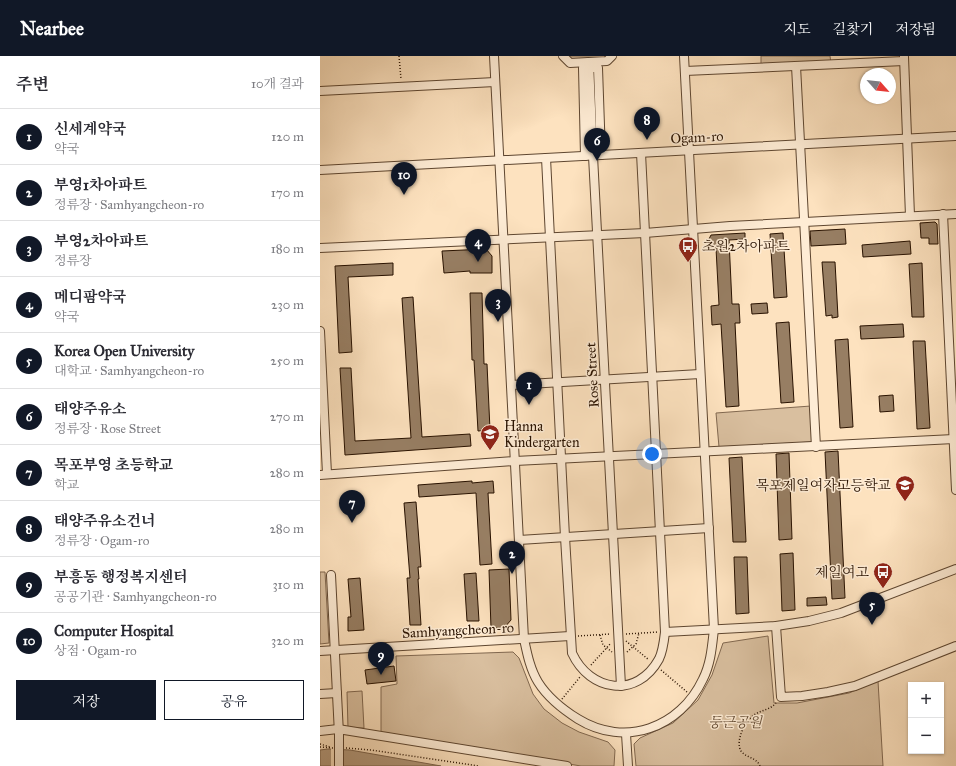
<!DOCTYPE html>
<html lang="ko">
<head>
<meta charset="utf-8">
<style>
	:root { --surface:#fff; --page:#f7f7f7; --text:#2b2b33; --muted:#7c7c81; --line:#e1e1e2; --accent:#111827 }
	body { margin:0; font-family:"IM FELL Great Primer","Noto Serif KR",serif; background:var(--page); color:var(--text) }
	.controls { position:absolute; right:12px; bottom:12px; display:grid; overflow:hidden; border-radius:0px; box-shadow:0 1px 3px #0004 }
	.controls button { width:36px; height:36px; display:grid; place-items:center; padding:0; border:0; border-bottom:1px solid var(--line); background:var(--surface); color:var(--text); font:20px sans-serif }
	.compass { position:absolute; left:540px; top:12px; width:36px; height:36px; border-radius:50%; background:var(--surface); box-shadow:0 1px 3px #0004; rotate:117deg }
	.you { position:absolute; left:332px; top:398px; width:14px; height:14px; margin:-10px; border:3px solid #fff; border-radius:50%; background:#1a73e8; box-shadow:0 0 0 6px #1a73e833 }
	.badge { display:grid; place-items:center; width:26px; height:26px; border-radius:50%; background:var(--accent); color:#fff; font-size:13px; font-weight:700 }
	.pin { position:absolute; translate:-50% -33px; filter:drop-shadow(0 1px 2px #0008) }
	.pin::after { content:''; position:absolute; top:21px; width:14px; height:12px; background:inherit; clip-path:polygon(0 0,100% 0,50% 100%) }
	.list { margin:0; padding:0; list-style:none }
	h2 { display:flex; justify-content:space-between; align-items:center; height:52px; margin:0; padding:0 16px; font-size:17px }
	h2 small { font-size:13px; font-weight:400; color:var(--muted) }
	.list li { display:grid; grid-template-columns:26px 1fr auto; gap:12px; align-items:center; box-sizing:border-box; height:56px; padding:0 16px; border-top:1px solid var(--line) }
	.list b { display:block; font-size:15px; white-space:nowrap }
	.list p { margin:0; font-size:13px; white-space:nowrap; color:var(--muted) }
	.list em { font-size:13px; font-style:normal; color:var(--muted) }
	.actions { display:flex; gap:8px; padding:12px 16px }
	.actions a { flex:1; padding:9px 0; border:1px solid var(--accent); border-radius:0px; text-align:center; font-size:14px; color:var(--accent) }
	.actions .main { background:var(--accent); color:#fff }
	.map { position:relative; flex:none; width:636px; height:710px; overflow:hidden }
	header { display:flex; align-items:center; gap:24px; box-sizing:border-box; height:56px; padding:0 20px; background:var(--accent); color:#fff }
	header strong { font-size:19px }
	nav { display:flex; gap:22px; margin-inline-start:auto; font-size:14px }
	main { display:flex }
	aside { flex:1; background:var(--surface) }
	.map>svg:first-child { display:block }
	.green { fill:#d9bf9f; stroke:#816850 }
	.water { fill:#b59b7e; stroke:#7d644c }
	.pier { fill:#fde2bf }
	.building { fill:#977e63; stroke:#291200 }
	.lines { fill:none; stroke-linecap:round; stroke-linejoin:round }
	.minor-casing { stroke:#5e4630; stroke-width:10 }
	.path { stroke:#291200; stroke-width:1.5; stroke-dasharray:1 2; stroke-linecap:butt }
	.minor { stroke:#feecd5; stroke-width:8 }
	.minor-bridge-casing { stroke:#5e4630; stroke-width:10; stroke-linecap:butt }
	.minor-bridge { stroke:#feecd5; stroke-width:8 }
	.labels { text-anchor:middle; stroke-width:3; stroke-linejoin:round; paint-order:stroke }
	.street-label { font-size:14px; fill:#291200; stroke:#feecd5 }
	.poi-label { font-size:14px; fill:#291200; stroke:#feecd5; text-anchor:start }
	.park-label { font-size:14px; font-style:italic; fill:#674f38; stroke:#feecd5 }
</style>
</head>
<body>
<header>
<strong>Nearbee</strong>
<nav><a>지도</a><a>길찾기</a><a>저장됨</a></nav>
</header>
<main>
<aside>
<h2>주변<small>10개 결과</small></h2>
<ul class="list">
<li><span class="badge">1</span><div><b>신세계약국</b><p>약국</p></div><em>120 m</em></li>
<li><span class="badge">2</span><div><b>부영1차아파트</b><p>정류장 · Samhyangcheon-ro</p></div><em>170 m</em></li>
<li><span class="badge">3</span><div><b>부영2차아파트</b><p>정류장</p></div><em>180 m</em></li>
<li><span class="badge">4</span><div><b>메디팜약국</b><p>약국</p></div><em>230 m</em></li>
<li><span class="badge">5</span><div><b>Korea Open University</b><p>대학교 · Samhyangcheon-ro</p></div><em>250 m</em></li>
<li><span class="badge">6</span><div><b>태양주유소</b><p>정류장 · Rose Street</p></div><em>270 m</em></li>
<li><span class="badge">7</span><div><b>목포부영 초등학교</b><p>학교</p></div><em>280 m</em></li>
<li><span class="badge">8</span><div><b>태양주유소건너</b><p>정류장 · Ogam-ro</p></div><em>280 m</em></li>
<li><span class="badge">9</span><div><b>부흥동 행정복지센터</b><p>공공기관 · Samhyangcheon-ro</p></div><em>310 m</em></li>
<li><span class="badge">10</span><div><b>Computer Hospital</b><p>상점 · Ogam-ro</p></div><em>320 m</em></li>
</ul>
<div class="actions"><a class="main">저장</a><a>공유</a></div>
</aside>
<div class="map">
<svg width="636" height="710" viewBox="0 0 636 710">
	<rect width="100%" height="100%" fill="#fde2bf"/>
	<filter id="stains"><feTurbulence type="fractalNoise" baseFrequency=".005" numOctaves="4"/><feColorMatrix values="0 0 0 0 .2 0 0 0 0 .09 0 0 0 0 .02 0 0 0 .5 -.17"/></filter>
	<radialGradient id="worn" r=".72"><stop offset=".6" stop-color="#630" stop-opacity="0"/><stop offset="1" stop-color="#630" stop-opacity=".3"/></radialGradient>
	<!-- green -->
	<g class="green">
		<polygon points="246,0 289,0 286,2 250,3"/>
		<polygon points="441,0 510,0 511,8 441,12"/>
		<polygon points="491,350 494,382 491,386 399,391 396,357"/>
		<polygon points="0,516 5,516 9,587 0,588"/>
		<polygon points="448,580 454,647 477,647 529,637 558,625 563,710 316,710 314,688 320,682 353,667 378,644 392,619 403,587"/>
		<polygon points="193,596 199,602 213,638 224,653 242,667 259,676 288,686 295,694 294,710 261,710 61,677 61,631 77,628 76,600"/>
		<polygon points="42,635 44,672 28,672 27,636"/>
	</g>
	<!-- water -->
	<polygon class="water" points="8,693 30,694 121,710 0,710 0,694"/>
	<!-- pier -->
	<polygon class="pier" points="11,691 23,692 23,710 11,710"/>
	<!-- building -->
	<g class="building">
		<polygon points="615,166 617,168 618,188 609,188 609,182 601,182 600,167"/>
		<polygon points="525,173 526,188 491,190 490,175"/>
		<polygon points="425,177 425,183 409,184 412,248 419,248 420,267 415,267 419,350 406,351 401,268 392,269 391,250 399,249 396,192 388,192 388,185 391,179"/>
		<polygon points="463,177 467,241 454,242 450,178"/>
		<polygon points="590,185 591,198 543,201 542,189"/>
		<polygon points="166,193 172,200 172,217 150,217 150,215 124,217 122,195"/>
		<polygon points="502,206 515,206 518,261 512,262 512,259 506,260"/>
		<polygon points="73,207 73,219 28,221 32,296 19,297 15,210"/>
		<polygon points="602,207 604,261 592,261 589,208"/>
		<polygon points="150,237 162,237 164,308 167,308 170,374 158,375 154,304 152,304"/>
		<polygon points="93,241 102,381 150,378 151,390 25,399 20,312 31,312 35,385 91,382 82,242"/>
		<polygon points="447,247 448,257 432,258 431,248"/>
		<polygon points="469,266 474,346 461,347 456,267"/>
		<polygon points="583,268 584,281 541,283 540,270"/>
		<polygon points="528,283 533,371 520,372 515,284"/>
		<polygon points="593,285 605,285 610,372 597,373"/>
		<polygon points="573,339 574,355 560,356 559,340"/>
		<polygon points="518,395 525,542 512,543 505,396"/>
		<polygon points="469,397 472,483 459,484 456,398"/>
		<polygon points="422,401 426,486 413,486 409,402"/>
		<polygon points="152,425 152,427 173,425 174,437 168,437 172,508 160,509 156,437 99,441 98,429"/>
		<polygon points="96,446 101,511 98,511 99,523 98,523 101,569 90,569 87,522 90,522 84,447"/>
		<polygon points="473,497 475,554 462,555 460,498"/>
		<polygon points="414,501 427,501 429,557 416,558"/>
		<polygon points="189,513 191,564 184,572 171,572 169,514"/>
		<polygon points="156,517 159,565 147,565 144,518"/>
		<polygon points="40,522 44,574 28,575 28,561 31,561 28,523"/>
		<polygon points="506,541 507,549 487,550 487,542"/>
		<polygon points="74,610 76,625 47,628 45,614"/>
	</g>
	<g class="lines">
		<defs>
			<g id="minor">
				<path d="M 174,0 L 204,583 C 207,597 210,613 218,626 C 228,642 242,653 258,663 C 305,692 360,672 383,623 C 391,607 392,590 394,573 L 364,0"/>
				<polyline points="243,0 250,7 287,5 292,0"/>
				<polyline points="584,1 590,160"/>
				<polyline points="269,6 273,100 301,630"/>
				<polyline points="476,10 496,391"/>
				<polyline points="365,15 584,5"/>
				<polyline points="0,35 175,26"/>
				<polyline points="265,100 263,12 278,12 281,99"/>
				<path d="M 226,102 L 245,481 L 252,597 C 270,636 317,643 339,603 C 343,595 344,585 345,576 L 321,97"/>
				<polyline points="0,114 636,80"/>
				<polyline points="623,158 636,434"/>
				<polyline points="0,192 325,177 410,170 636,158"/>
				<polyline points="0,275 7,418"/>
				<polyline points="191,329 380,318"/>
				<polyline points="0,419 195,405 634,383"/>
				<polyline points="199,484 389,472"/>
				<polyline points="11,519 19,678"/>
				<polyline points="456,570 461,641 482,640 508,636 535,630 636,590"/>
				<polyline points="345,576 456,570 489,565 521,557 636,513"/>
				<polyline points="0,595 250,580"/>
				<polyline points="0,638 17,637"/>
				<polyline points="0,675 18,673 247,710"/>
				<polyline points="306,678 308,710"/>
			</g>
		</defs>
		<!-- minor casing -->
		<use href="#minor" class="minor-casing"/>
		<!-- path -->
		<g class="path">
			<polyline points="79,0 81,23"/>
			<polyline points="306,578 338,576"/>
			<polyline points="280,579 283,589 292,596"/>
			<polyline points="258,580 290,578"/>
			<polyline points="306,585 329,604"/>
			<polyline points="307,596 316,588 319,577"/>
			<polyline points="271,609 291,587"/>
			<polyline points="341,614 367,636"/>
			<polyline points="242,643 260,621"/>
			<polyline points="0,688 10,691"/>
			<polyline points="0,691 13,692"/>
			<polyline points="26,692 51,694 159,710"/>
			<path d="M 440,710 C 436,701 426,702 421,695 C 415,685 425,665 434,659 C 441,654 450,654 456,647"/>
		</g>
		<!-- minor -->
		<use href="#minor" class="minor"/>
		<defs>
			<polyline id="minor-bridge" points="19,678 19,710"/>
		</defs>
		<!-- minor-bridge casing -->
		<use href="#minor-bridge" class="minor-bridge-casing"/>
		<!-- minor-bridge -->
		<use href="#minor-bridge" class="minor-bridge"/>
	</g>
	<!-- icons -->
	<defs>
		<symbol id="bus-pin" viewBox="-11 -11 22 30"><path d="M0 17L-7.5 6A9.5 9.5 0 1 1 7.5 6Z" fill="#8f2418" stroke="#feecd5"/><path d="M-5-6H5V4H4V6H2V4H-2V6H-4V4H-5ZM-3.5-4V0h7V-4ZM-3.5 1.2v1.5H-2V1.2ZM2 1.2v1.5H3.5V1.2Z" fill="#fff"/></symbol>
		<symbol id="school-pin" viewBox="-11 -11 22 30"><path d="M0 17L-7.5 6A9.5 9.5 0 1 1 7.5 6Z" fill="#8f2418" stroke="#feecd5"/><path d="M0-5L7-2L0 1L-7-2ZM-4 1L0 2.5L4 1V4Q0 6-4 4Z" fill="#fff"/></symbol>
	</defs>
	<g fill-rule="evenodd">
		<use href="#bus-pin" x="357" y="179" width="22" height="30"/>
		<use href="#school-pin" x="159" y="367" width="22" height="30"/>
		<use href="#school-pin" x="574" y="418" width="22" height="30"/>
		<use href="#bus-pin" x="552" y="505" width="22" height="30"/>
	</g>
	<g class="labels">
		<!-- street labels -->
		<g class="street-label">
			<text transform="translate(377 81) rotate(-3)" y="5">Ogam-ro</text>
			<text transform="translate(272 319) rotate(-93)" y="5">Rose Street</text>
			<text transform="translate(138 574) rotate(-3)" y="5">Samhyangcheon-ro</text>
		</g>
		<!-- poi labels -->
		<g class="poi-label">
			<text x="382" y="195">초원2차아파트</text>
			<text x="184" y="375">Hanna<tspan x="184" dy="16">Kindergarten</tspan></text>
			<text x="571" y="434" text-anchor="end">목포제일여자고등학교</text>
			<text x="549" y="521" text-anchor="end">제일여고</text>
		</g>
		<!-- park labels -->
		<g class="park-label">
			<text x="415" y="671">둥근공원</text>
		</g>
	</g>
	<rect width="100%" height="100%" filter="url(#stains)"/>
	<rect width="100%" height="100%" fill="url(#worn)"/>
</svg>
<div class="controls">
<button>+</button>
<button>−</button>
</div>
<svg class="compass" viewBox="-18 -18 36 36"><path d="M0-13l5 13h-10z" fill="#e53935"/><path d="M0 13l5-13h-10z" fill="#7c7c81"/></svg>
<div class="you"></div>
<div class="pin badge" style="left:209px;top:349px">1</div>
<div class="pin badge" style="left:192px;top:518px">2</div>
<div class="pin badge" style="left:178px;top:266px">3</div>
<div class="pin badge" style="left:158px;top:206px">4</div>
<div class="pin badge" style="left:552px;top:569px">5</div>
<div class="pin badge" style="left:277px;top:105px">6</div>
<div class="pin badge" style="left:32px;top:467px">7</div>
<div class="pin badge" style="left:327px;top:84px">8</div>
<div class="pin badge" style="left:61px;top:619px">9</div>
<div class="pin badge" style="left:84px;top:139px">10</div>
</div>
</main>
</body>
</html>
